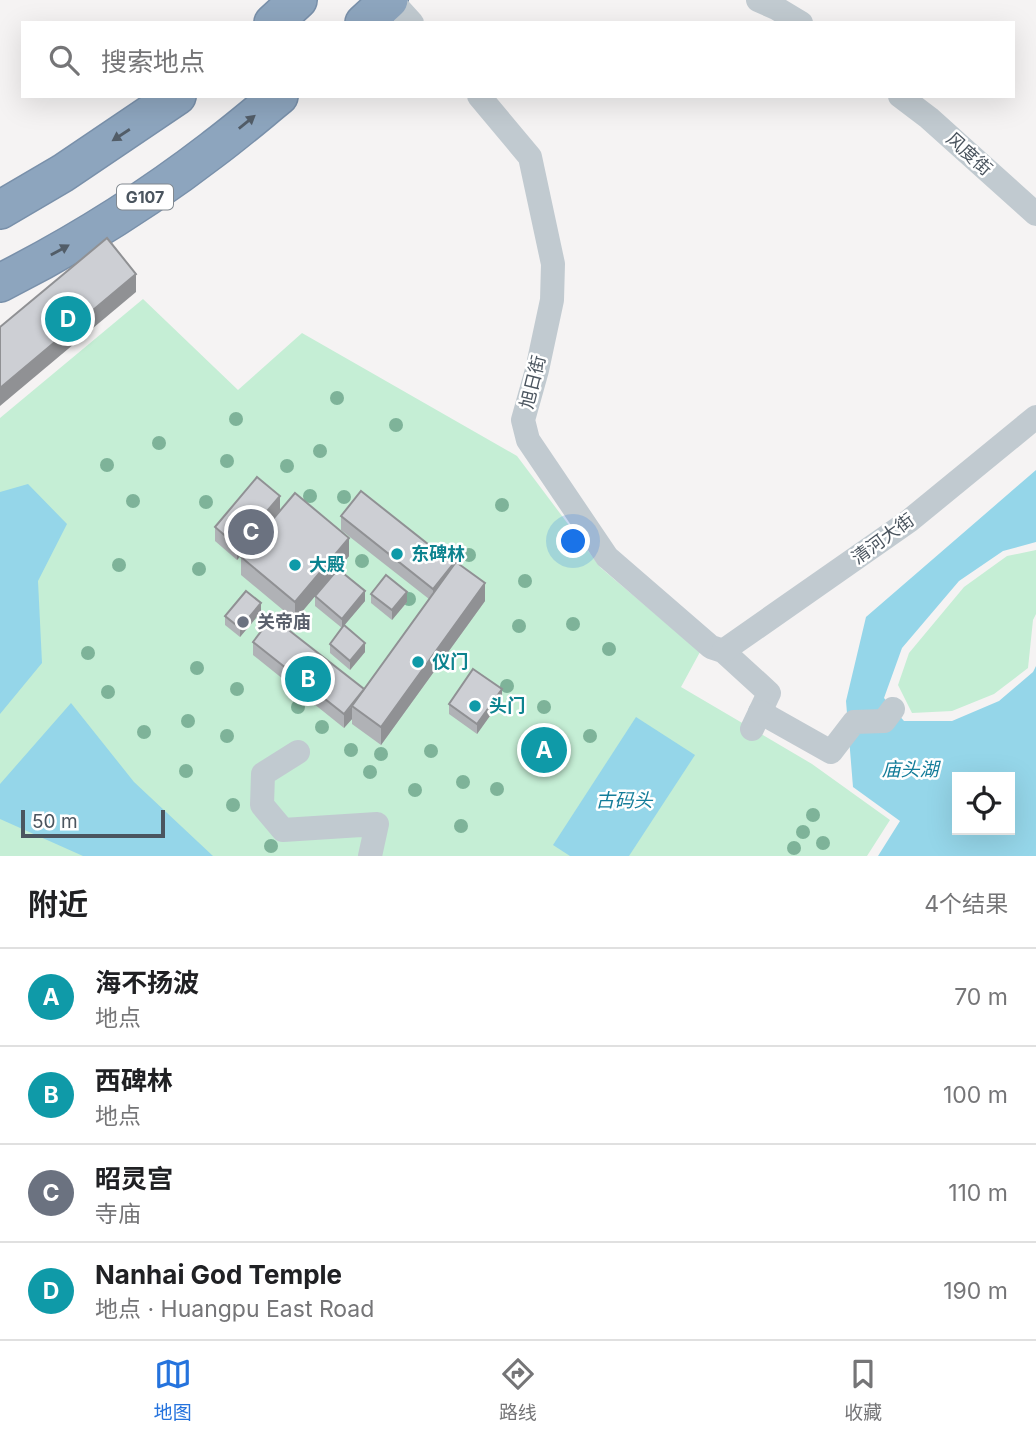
<!DOCTYPE html>
<html lang="zh">
<head>
<meta charset="utf-8">
<style>
	:root { --surface:#fff; --page:#f6f6f6; --text:#202124; --muted:#757577; --line:#e0e0e0; --accent:#2573dd }
	body { margin:0; font-family:Inter,"Noto Sans SC",sans-serif; background:var(--page); color:var(--text) }
	.controls { position:absolute; right:21px; bottom:21px; display:grid; overflow:hidden; border-radius:0px; box-shadow:0 7px 28px #0002 }
	.controls button { width:63px; height:63px; display:grid; place-items:center; padding:0; border:0; border-bottom:2px solid var(--line); background:var(--surface); color:var(--text); font:35px sans-serif }
	.scale { position:absolute; left:21px; bottom:18px; width:144px; box-sizing:border-box; padding-left:7px; border:4px solid #4b555f; border-top:0; font-size:19px; line-height:24px; white-space:nowrap; color:#4b555f; -webkit-text-stroke:5px #fff; paint-order:stroke }
	.you { position:absolute; left:574px; top:542px; width:24px; height:24px; margin:-18px; border:5px solid #fff; border-radius:50%; background:#1a73e8; box-shadow:0 0 0 10px #1a73e833 }
	.badge { display:grid; place-items:center; width:46px; height:46px; border-radius:50%; background:var(--accent); color:#fff; font-size:23px; font-weight:700 }
	.pin { position:absolute; translate:-50% -50%; border:4px solid #fff; box-shadow:0 2px 7px #0006 }
	.list { margin:0; padding:0; list-style:none }
	h2 { display:flex; justify-content:space-between; align-items:center; height:91px; margin:0; padding:0 28px; font-size:30px }
	h2 small { font-size:23px; font-weight:400; color:var(--muted) }
	.list li { display:grid; grid-template-columns:46px 1fr auto; gap:21px; align-items:center; box-sizing:border-box; height:98px; padding:0 28px; border-top:2px solid var(--line) }
	.list b { display:block; font-size:26px; white-space:nowrap }
	.list p { margin:0; font-size:23px; white-space:nowrap; color:var(--muted) }
	.list em { font-size:23px; font-style:normal; color:var(--muted) }
	.icon { flex:none; width:38px; height:38px; fill:none; stroke:currentColor; stroke-width:2; stroke-linecap:round; stroke-linejoin:round }
	.map { position:relative; flex:none; width:1036px; height:856px; overflow:hidden }
	.search { position:absolute; background:var(--surface); box-shadow:0 7px 28px #0002; left:21px; right:21px; top:21px; height:77px; display:flex; align-items:center; gap:18px; box-sizing:border-box; padding:0 24px; border-radius:0px; color:var(--muted); font-size:26px }
	.sheet { height:483px; background:var(--surface) }
	nav { display:flex; justify-content:space-around; align-items:center; box-sizing:border-box; height:98px; border-top:2px solid var(--line); background:var(--surface); font-size:19px; color:var(--muted) }
	nav a { display:grid; justify-items:center; gap:4px }
	nav .on { color:var(--accent) }
	.map>svg:first-child { display:block }
	.green { fill:#c5eed5 }
	.water { fill:#95d6e9; fill-rule:evenodd }
	.lines { fill:none; stroke-linecap:round; stroke-linejoin:round }
	.highway-casing { stroke:#7990aa; stroke-width:40 }
	.minor { stroke:#c1cad0; stroke-width:24 }
	.highway { stroke:#8da5be; stroke-width:37 }
	.tree { fill:#7eb399 }
	.wall { fill:#b0b2b6 }
	.shaded-wall { fill:#909194 }
	.building { fill:#cdcfd4; stroke:#909194; stroke-width:2 }
	.oneway { fill:#525d68 }
	.culture-dot { fill:#0f9aa8; stroke:#fff; stroke-width:2.5 }
	.worship-dot { fill:#6b7280; stroke:#fff; stroke-width:2.5 }
	.labels { text-anchor:middle; stroke-width:5; stroke-linejoin:round; paint-order:stroke }
	.shield { fill:#fff; stroke:#81888f; stroke-width:2 }
	.shield-label { font-size:16px; font-weight:bold; fill:#4b555f }
	.street-label { font-size:18px; fill:#4b555f; stroke:#fff }
	.culture-label { font-size:18px; font-weight:bold; fill:#0d838f; stroke:#fff; text-anchor:start }
	.worship-label { font-size:18px; font-weight:bold; fill:#5b616d; stroke:#fff; text-anchor:start }
	.water-label { font-size:19px; font-style:italic; fill:#147d9a; stroke:#fff }
</style>
</head>
<body>
<div class="map">
<svg width="1036" height="856" viewBox="0 0 1036 856">
	<rect width="100%" height="100%" fill="#f5f3f3"/>
	<!-- green -->
	<g class="green">
		<polygon points="143,299 238,390 302,333 517,456 601,568 700,652 681,687 812,764 890,820 867,856 0,856 0,418"/>
		<polygon points="1036,550 1036,614 1033,620 1028,668 994,694 952,711 912,713 898,685 909,653 964,587 1007,556"/>
	</g>
	<!-- water -->
	<g class="water">
		<path d="M 1036,470 L 1036,542 L 1003,551 L 959,581 L 902,648 L 884,698 L 904,721 L 952,721 L 999,701 L 1033,672 L 1036,666 L 1036,856 L 878,856 L 900,821 L 853,787 L 846,701 L 866,617 ZM 957,777 L 1010,777 L 1010,830 L 957,830 Z"/>
		<polygon points="28,484 67,524 38,581 42,663 0,714 0,492"/>
		<polygon points="71,703 134,782 213,856 83,856 0,819 0,784"/>
		<polygon points="636,717 695,755 629,856 570,856 553,845"/>
	</g>
	<g class="lines">
		<defs>
			<g id="highway">
				<polyline points="273,23 298,0"/>
				<polyline points="364,23 389,0"/>
				<polyline points="0,210 63,173 177,96"/>
				<path d="M 0,283 C 73,246 147,200 212,150 C 235,133 257,114 279,96"/>
			</g>
		</defs>
		<!-- highway casing -->
		<use href="#highway" class="highway-casing"/>
		<!-- minor -->
		<g class="minor">
			<polyline points="391,0 412,23"/>
			<polyline points="758,0 776,8 801,23"/>
			<polyline points="479,96 530,157 553,264 552,300 537,370 523,420 528,440 607,557 711,647 723,651 769,693 752,729"/>
			<polyline points="900,96 929,118 1036,214"/>
			<polyline points="723,651 909,521 1036,417"/>
			<polyline points="760,712 831,752 854,722 884,721 893,709"/>
			<polyline points="298,752 263,774 262,805 283,830 377,824 370,856"/>
		</g>
		<!-- highway -->
		<use href="#highway" class="highway"/>
	</g>
	<!-- trees -->
	<g class="tree">
		<circle cx="337" cy="398" r="7"/>
		<circle cx="236" cy="419" r="7"/>
		<circle cx="396" cy="425" r="7"/>
		<circle cx="159" cy="443" r="7"/>
		<circle cx="320" cy="451" r="7"/>
		<circle cx="227" cy="461" r="7"/>
		<circle cx="107" cy="465" r="7"/>
		<circle cx="287" cy="466" r="7"/>
		<circle cx="310" cy="496" r="7"/>
		<circle cx="344" cy="497" r="7"/>
		<circle cx="133" cy="501" r="7"/>
		<circle cx="206" cy="502" r="7"/>
		<circle cx="502" cy="505" r="7"/>
		<circle cx="469" cy="555" r="7"/>
		<circle cx="362" cy="561" r="7"/>
		<circle cx="119" cy="565" r="7"/>
		<circle cx="199" cy="569" r="7"/>
		<circle cx="525" cy="581" r="7"/>
		<circle cx="409" cy="599" r="7"/>
		<circle cx="573" cy="624" r="7"/>
		<circle cx="519" cy="626" r="7"/>
		<circle cx="609" cy="649" r="7"/>
		<circle cx="88" cy="653" r="7"/>
		<circle cx="197" cy="668" r="7"/>
		<circle cx="507" cy="686" r="7"/>
		<circle cx="237" cy="689" r="7"/>
		<circle cx="108" cy="692" r="7"/>
		<circle cx="298" cy="707" r="7"/>
		<circle cx="544" cy="707" r="7"/>
		<circle cx="188" cy="721" r="7"/>
		<circle cx="322" cy="727" r="7"/>
		<circle cx="144" cy="732" r="7"/>
		<circle cx="227" cy="736" r="7"/>
		<circle cx="590" cy="736" r="7"/>
		<circle cx="351" cy="750" r="7"/>
		<circle cx="431" cy="751" r="7"/>
		<circle cx="381" cy="754" r="7"/>
		<circle cx="186" cy="771" r="7"/>
		<circle cx="370" cy="772" r="7"/>
		<circle cx="463" cy="782" r="7"/>
		<circle cx="497" cy="789" r="7"/>
		<circle cx="415" cy="790" r="7"/>
		<circle cx="233" cy="805" r="7"/>
		<circle cx="813" cy="815" r="7"/>
		<circle cx="461" cy="826" r="7"/>
		<circle cx="803" cy="832" r="7"/>
		<circle cx="823" cy="843" r="7"/>
		<circle cx="271" cy="846" r="7"/>
		<circle cx="794" cy="848" r="7"/>
	</g>
	<!-- wall -->
	<g class="wall">
		<polygon points="280,510 237,560 215,541 215,527"/>
		<polygon points="341,516 453,566 485,601 381,745 352,724 352,719 344,728 253,655 253,642 364,689 429,599 341,530"/>
		<polygon points="349,556 338,569 365,601 342,628 315,606 315,596 295,620 241,575 241,557"/>
		<polygon points="371,594 407,602 392,620 371,603"/>
		<polygon points="261,612 240,637 225,625 225,616"/>
		<polygon points="330,644 365,652 350,670 330,653"/>
		<polygon points="502,699 477,734 449,714 449,704"/>
	</g>
	<!-- shaded-wall -->
	<g class="shaded-wall">
		<polygon points="136,274 136,292 0,406 0,388"/>
		<polygon points="280,496 280,510 237,560 237,546"/>
		<polygon points="349,538 349,556 295,620 295,602"/>
		<polygon points="453,564 453,578 433,603 433,589"/>
		<polygon points="485,583 485,601 381,745 381,727"/>
		<polygon points="365,591 365,601 342,628 342,619"/>
		<polygon points="407,592 407,602 392,620 392,610"/>
		<polygon points="261,603 261,612 240,637 240,628"/>
		<polygon points="365,643 365,652 350,670 350,661"/>
		<polygon points="502,689 502,699 477,734 477,724"/>
		<polygon points="352,706 352,719 344,728 344,714"/>
		<polygon points="554,734 554,739 537,763 537,758"/>
	</g>
	<!-- building -->
	<g class="building">
		<polygon points="107,238 136,274 0,388 0,327"/>
		<polygon points="257,477 280,496 237,546 215,527"/>
		<polygon points="361,491 453,564 433,589 341,516"/>
		<polygon points="295,493 349,538 295,602 241,557"/>
		<polygon points="456,562 485,583 381,727 352,706"/>
		<polygon points="338,569 365,591 342,619 315,596"/>
		<polygon points="386,575 407,592 392,610 371,594"/>
		<polygon points="246,591 261,603 240,628 225,616"/>
		<polygon points="272,617 364,689 344,714 253,642"/>
		<polygon points="344,625 365,643 350,661 330,644"/>
		<polygon points="473,669 502,689 477,724 449,704"/>
		<polygon points="551,732 554,734 537,758 534,755"/>
	</g>
	<!-- one-way arrows -->
	<defs><path id="oneway-solid" d="M-6-.8H1V-3.2L6.5 0L1 3.2V.8H-6Z" transform="scale(1.75)"/></defs>
	<g class="oneway">
		<use href="#oneway-solid" transform="translate(247 122) rotate(-39)"/>
		<use href="#oneway-solid" transform="translate(121 135) rotate(147)"/>
		<use href="#oneway-solid" transform="translate(60 250) rotate(-29)"/>
	</g>
	<!-- markers -->
	<g class="culture-dot">
		<circle cx="397" cy="554" r="7"/>
		<circle cx="295" cy="565" r="7"/>
		<circle cx="418" cy="662" r="7"/>
		<circle cx="475" cy="706" r="7"/>
	</g>
	<circle class="worship-dot" cx="243" cy="622" r="7"/>
	<g class="labels">
		<!-- shield labels -->
		<rect class="shield" x="117" y="184.5" width="56" height="25" rx="5"/>
		<g class="shield-label">
			<text x="145" y="203">G107</text>
		</g>
		<!-- street labels -->
		<g class="street-label">
			<text transform="translate(969 154) rotate(42)" y="6">风度街</text>
			<text transform="translate(533 382) rotate(-76)" y="6">旭日街</text>
			<text transform="translate(883 539) rotate(-36)" y="6">清河大街</text>
		</g>
		<!-- culture labels -->
		<g class="culture-label">
			<text x="411" y="560">东碑林</text>
			<text x="309" y="571">大殿</text>
			<text x="432" y="668">仪门</text>
			<text x="489" y="712">头门</text>
		</g>
		<!-- worship labels -->
		<g class="worship-label">
			<text x="257" y="628">关帝庙</text>
		</g>
		<!-- water labels -->
		<g class="water-label">
			<text x="910" y="776">庙头湖</text>
			<text x="624" y="807">古码头</text>
		</g>
	</g>
</svg>
<div class="controls">
<button><svg class="icon" aria-label="locate" viewBox="0 0 24 24"><circle cx="12" cy="12" r="6"/><path d="M12 2v4M12 18v4M2 12h4M18 12h4"/></svg></button>
</div>
<div class="scale">50 m</div>
<div class="you"></div>
<div class="pin badge" style="left:544px;top:750px;background:#0f9aa8">A</div>
<div class="pin badge" style="left:308px;top:679px;background:#0f9aa8">B</div>
<div class="pin badge" style="left:251px;top:532px;background:#6b7280">C</div>
<div class="pin badge" style="left:68px;top:319px;background:#0f9aa8">D</div>
<div class="search"><svg class="icon" aria-label="search" viewBox="0 0 24 24"><circle cx="10" cy="10" r="6"/><path d="M15 15l6 6"/></svg>搜索地点</div>
</div>
<section class="sheet">
<h2>附近<small>4个结果</small></h2>
<ul class="list">
<li><span class="badge" style="background:#0f9aa8">A</span><div><b>海不扬波</b><p>地点</p></div><em>70 m</em></li>
<li><span class="badge" style="background:#0f9aa8">B</span><div><b>西碑林</b><p>地点</p></div><em>100 m</em></li>
<li><span class="badge" style="background:#6b7280">C</span><div><b>昭灵宫</b><p>寺庙</p></div><em>110 m</em></li>
<li><span class="badge" style="background:#0f9aa8">D</span><div><b>Nanhai God Temple</b><p>地点 · Huangpu East Road</p></div><em>190 m</em></li>
</ul>
</section>
<nav>
<a class="on"><svg class="icon" aria-label="map" viewBox="0 0 24 24"><path d="M3 6l6-2 6 2 6-2v14l-6 2-6-2-6 2zM9 4v14M15 6v14"/></svg>地图</a>
<a><svg class="icon" aria-label="directions" viewBox="0 0 24 24"><path d="M12 3l9 9-9 9-9-9zM9 14v-3h6M13 9l2 2-2 2"/></svg>路线</a>
<a><svg class="icon" aria-label="saved" viewBox="0 0 24 24"><path d="M7 4h10v16l-5-4-5 4z"/></svg>收藏</a>
</nav>
</body>
</html>
